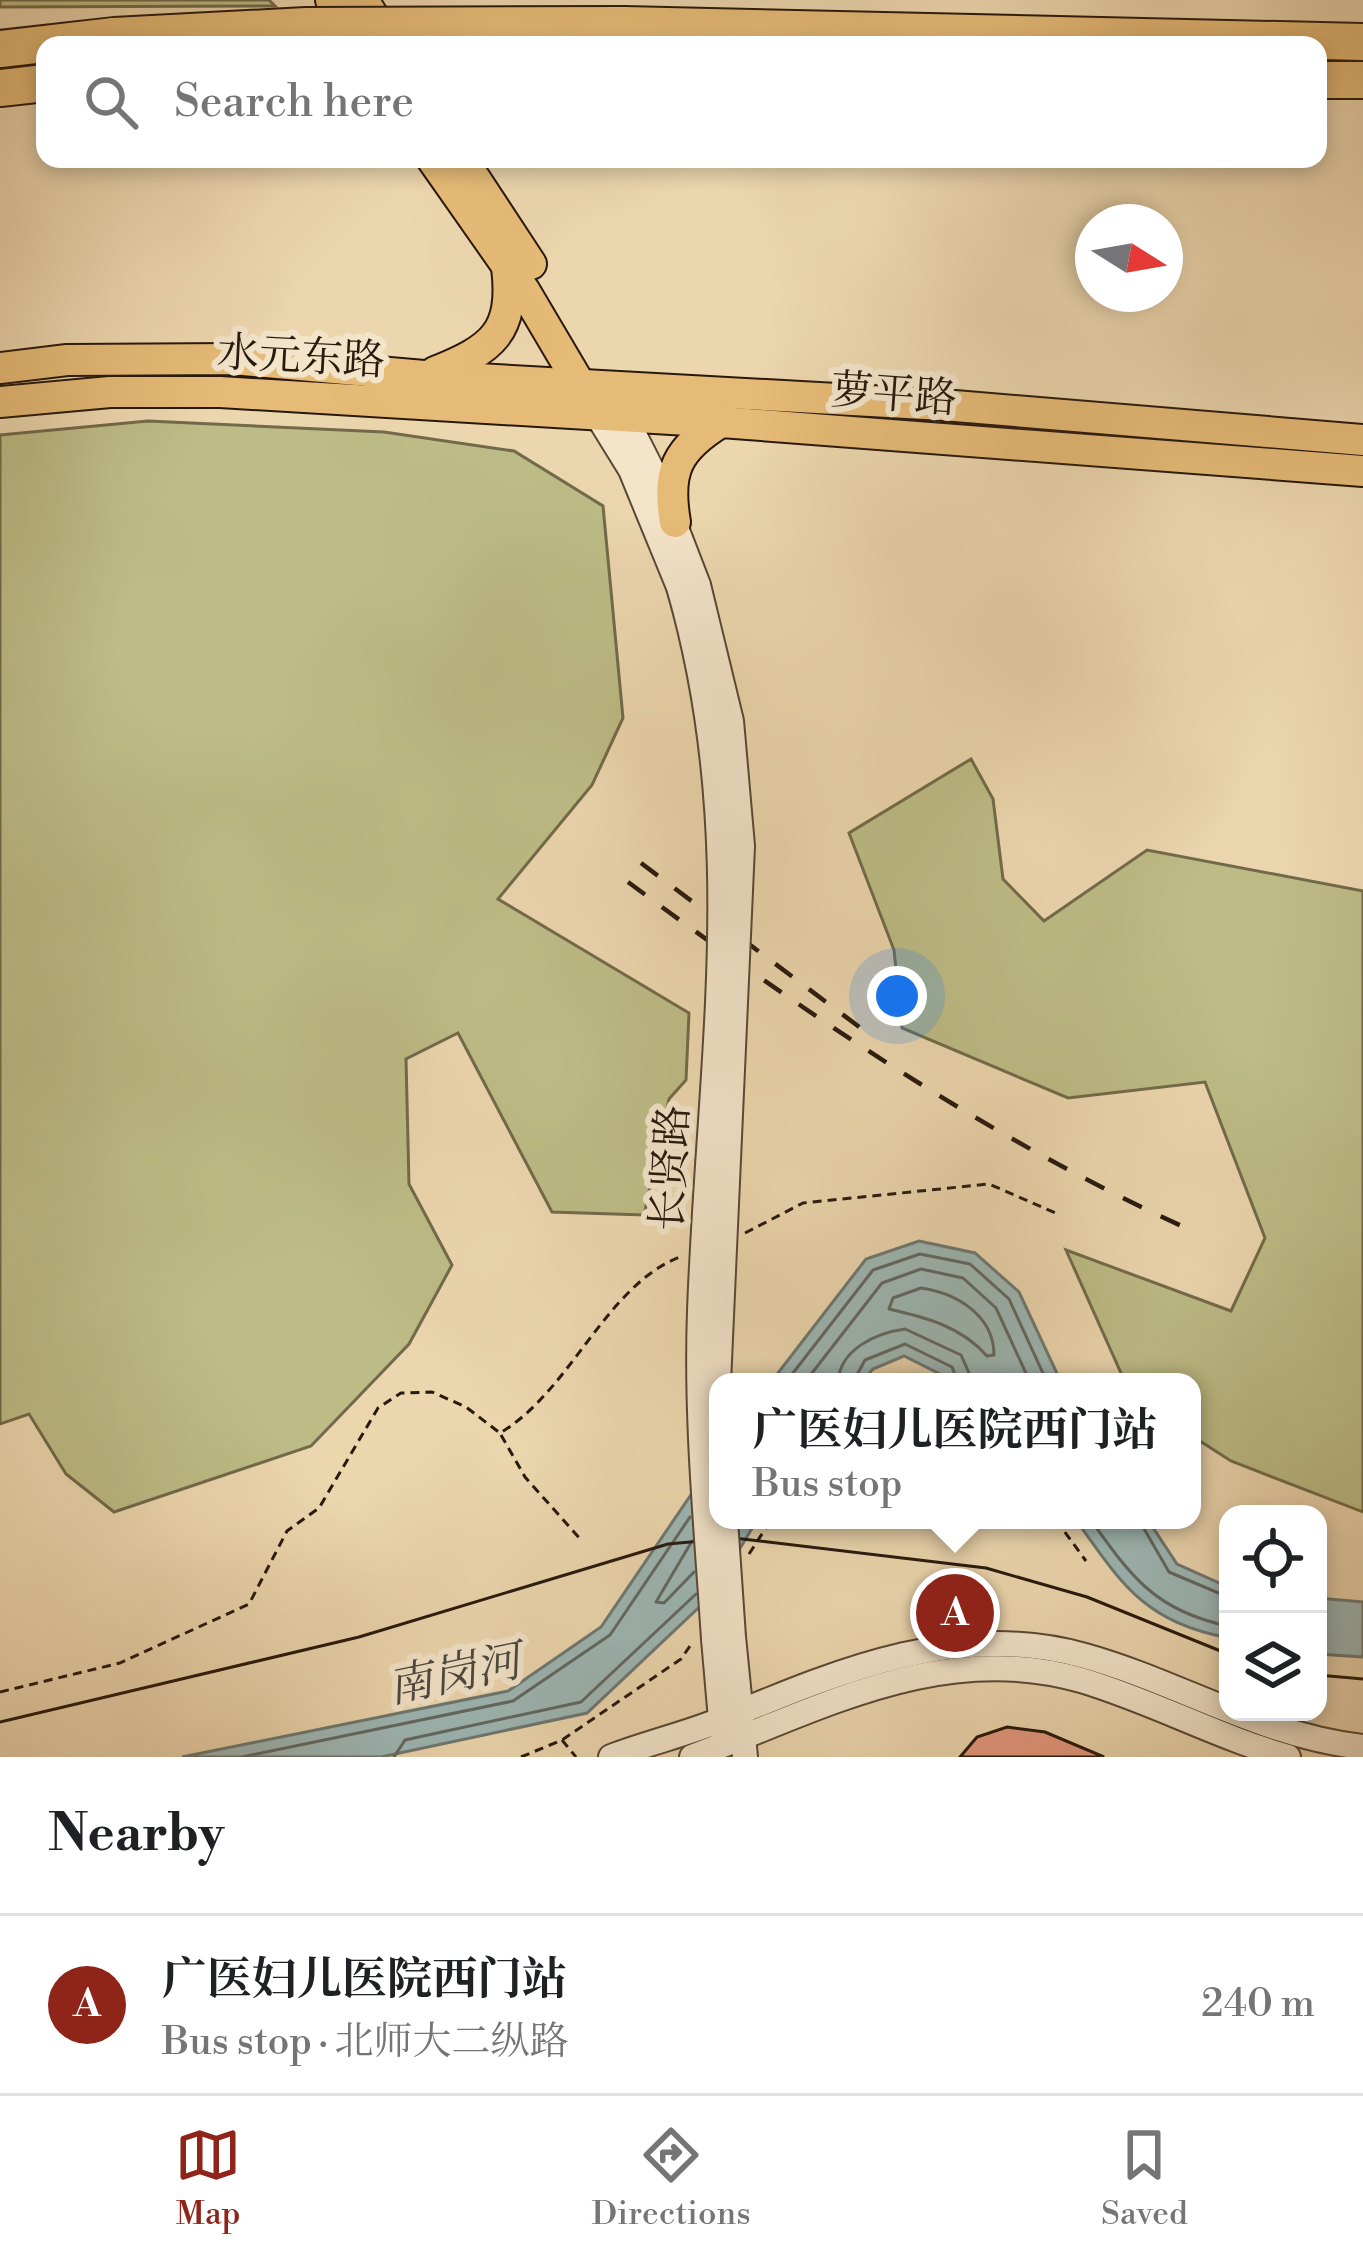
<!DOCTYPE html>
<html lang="en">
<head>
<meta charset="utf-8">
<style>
	:root { --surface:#fff; --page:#f2f2f2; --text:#202124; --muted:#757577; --line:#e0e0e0; --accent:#8f2418 }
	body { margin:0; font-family:"Libre Bodoni","Noto Serif SC",serif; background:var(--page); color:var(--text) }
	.controls { position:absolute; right:36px; bottom:36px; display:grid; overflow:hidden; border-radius:24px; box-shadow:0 6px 18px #0003 }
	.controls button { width:108px; height:108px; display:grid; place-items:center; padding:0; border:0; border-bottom:3px solid var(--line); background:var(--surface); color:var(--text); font:60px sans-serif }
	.compass { position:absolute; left:1075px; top:204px; width:108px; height:108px; border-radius:50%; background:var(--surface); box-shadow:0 6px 18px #0003; rotate:101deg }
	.you { position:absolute; left:897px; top:996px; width:42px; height:42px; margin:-30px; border:9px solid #fff; border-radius:50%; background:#1a73e8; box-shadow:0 0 0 18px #1a73e833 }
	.badge { display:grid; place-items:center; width:78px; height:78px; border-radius:50%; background:var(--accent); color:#fff; font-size:39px; font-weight:700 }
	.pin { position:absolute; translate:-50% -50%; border:6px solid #fff; box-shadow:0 3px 12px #0006 }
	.popup { position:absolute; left:709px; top:1373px; width:492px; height:156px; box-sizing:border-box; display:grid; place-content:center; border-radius:24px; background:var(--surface); filter:drop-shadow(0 3px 9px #0005); font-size:39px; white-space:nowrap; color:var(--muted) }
	.popup b { font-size:45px; color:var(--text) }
	.popup::after { content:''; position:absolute; left:50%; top:100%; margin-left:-24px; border:24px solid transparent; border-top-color:var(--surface) }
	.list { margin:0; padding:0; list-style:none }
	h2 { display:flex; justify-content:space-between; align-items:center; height:156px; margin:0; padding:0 48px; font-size:51px }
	h2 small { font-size:39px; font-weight:400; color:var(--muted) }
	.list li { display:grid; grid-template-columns:78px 1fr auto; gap:36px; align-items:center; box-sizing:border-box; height:180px; padding:0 48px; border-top:3px solid var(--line) }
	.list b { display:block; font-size:45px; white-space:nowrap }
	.list p { margin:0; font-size:39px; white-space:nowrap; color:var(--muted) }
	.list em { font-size:39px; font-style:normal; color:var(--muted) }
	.icon { flex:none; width:66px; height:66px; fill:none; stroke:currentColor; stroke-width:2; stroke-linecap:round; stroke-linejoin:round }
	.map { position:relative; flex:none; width:1363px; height:1757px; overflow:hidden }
	.search { position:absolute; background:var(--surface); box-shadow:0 6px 18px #0003; left:36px; right:36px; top:36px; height:132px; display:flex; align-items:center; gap:30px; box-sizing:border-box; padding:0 42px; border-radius:24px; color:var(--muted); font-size:45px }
	.sheet { height:336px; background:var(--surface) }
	nav { display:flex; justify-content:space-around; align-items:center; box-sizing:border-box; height:168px; border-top:3px solid var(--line); background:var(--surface); font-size:33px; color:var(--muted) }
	nav a { display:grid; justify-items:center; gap:6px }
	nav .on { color:var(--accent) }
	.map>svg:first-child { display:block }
	.green { fill:#bdbc86; stroke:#726a4a; stroke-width:3 }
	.water { fill:#9db7b5; stroke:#6e7872; stroke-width:3 }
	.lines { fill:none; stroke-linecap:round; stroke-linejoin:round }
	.shore { stroke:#626862; stroke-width:3 }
	.building { fill:#e4987d; stroke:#28190e; stroke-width:3 }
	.minor-casing { stroke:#594836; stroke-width:28 }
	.major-casing { stroke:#28190e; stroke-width:34 }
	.highway-casing { stroke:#28190e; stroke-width:40 }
	.path { stroke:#28190e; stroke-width:3; stroke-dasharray:9 6; stroke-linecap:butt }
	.minor { stroke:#f3e4ca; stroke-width:24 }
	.major { stroke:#e6bb77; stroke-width:30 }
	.highway { stroke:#e6bb77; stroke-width:36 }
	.tram { stroke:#28190e; stroke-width:3 }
	.rail { stroke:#28190e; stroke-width:4.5; stroke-dasharray:21 21; stroke-linecap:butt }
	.minor-bridge-casing { stroke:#594836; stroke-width:28; stroke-linecap:butt }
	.highway-bridge-casing { stroke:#28190e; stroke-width:40; stroke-linecap:butt }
	.minor-bridge { stroke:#f3e4ca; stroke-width:24 }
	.highway-bridge { stroke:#e6bb77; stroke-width:36 }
	.labels { text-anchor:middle; stroke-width:12; stroke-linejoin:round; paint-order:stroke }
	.street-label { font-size:42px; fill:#28190e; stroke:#f3e4ca }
	.water-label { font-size:45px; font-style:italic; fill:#4b4840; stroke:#f3e4ca }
</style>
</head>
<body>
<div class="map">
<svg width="1363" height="1757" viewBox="0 0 1363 1757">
	<rect width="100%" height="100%" fill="#ecd6ae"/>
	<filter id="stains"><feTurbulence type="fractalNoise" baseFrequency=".00167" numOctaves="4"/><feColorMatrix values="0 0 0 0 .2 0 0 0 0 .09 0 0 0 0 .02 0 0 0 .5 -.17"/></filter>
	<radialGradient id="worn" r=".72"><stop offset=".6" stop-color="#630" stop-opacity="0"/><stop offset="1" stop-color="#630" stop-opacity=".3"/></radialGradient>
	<!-- green -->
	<g class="green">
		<polygon points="0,0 269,0 275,6 0,7"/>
		<polygon points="148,421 384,432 514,451 603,506 623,718 592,785 498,899 689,1013 686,1080 669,1099 644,1215 552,1212 458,1033 406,1059 409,1184 452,1265 409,1344 311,1446 114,1512 66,1474 29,1414 0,1424 0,435"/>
		<polygon points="971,759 993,799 1003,879 1044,921 1147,850 1363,891 1363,1512 1231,1461 1192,1436 1192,1382 1125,1382 1066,1250 1231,1311 1265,1238 1205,1082 1068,1098 902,1028 894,950 849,833"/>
	</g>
	<!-- water -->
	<g class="water">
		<polygon points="919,1241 975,1253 1019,1292 1061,1382 956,1382 904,1356 873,1369 861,1382 771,1382 866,1259"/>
		<polygon points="718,1455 718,1520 757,1520 712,1595 587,1713 381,1757 182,1757 508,1691 601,1627"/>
		<path d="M 1076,1520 L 1148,1520 L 1177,1564 L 1228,1587 L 1228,1638 C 1144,1621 1123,1586 1076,1520 Z"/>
		<polygon points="1318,1598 1363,1602 1363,1657 1318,1654"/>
	</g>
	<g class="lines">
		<!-- shore -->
		<g class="shore">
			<path d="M 921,1288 C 956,1293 994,1315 994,1355 L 987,1356 C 961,1326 924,1317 889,1309 L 893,1298 Z"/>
			<polyline points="786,1382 873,1270 920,1254 970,1264 1009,1299 1047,1382"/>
			<polyline points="805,1382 882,1283 921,1269 963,1278 996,1308 1030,1382"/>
			<path d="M 838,1382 C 840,1349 876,1333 905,1329 L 961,1355 L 973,1382"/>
			<polyline points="853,1382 865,1360 905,1344 952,1367 958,1382"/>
			<path d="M 1091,1520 C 1131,1577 1156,1611 1228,1626"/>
			<polyline points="1139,1520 1169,1572 1228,1597"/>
			<polyline points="692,1541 656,1602 664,1603 694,1572"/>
			<polyline points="242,1757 513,1701 610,1635 690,1517"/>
			<polyline points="394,1757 405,1740 581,1702 696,1594"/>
		</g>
	</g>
	<!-- building -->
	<polygon class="building" points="1007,1727 1045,1732 1104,1757 960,1757 977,1737"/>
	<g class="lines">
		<defs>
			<g id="minor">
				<polyline points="619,405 659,484 698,585"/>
				<polyline points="597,415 631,470 679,587"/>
				<polyline points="733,1637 745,1757"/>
				<polyline points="714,1639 722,1731"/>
				<path d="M 611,1757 C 647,1743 687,1734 723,1719 C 839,1671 958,1620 1085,1656 C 1181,1683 1262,1736 1363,1747"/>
				<path d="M 692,1757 C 820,1709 941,1640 1081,1680 C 1152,1701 1217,1737 1288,1757"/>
			</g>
			<g id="major">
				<polyline points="331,0 360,45"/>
				<polyline points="363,0 391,45"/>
				<polyline points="432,159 524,290 589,400"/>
				<polyline points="462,159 531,264"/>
				<polyline points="0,368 67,360 232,359 424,376 943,405 1363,440"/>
				<path d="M 435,372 C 492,349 515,333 507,267"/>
				<polyline points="0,402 110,392 220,392 721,422 1363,471"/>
				<path d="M 675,522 C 666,471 677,449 721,422"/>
			</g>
			<g id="highway">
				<polyline points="624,25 1363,42"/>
				<polyline points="0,49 114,36"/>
				<polyline points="1318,80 1363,80"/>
				<polyline points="0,88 45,83"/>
			</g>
		</defs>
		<!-- minor casing -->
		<use href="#minor" class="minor-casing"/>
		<!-- major casing -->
		<use href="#major" class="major-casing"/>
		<!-- highway casing -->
		<use href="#highway" class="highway-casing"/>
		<!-- path -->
		<g class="path">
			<polyline points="745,1233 803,1203 989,1184 1058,1214"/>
			<polyline points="501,1435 525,1477 582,1541"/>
			<polyline points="1056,1520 1086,1561"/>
			<polyline points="749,1554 771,1520"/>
			<path d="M 0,1692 L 120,1663 L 249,1604 L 287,1531 L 319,1508 L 378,1408 L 401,1393 L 432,1392 L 466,1407 L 500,1433 C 571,1391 606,1285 680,1257"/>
			<polyline points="562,1740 576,1757"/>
			<polyline points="521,1757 562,1740 681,1659 692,1643"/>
		</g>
		<!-- minor -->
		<use href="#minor" class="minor"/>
		<!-- major -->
		<use href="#major" class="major"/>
		<!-- highway -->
		<use href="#highway" class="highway"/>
		<!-- tram -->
		<g class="tram">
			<polyline points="1318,1675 1363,1679"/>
			<polyline points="0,1722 359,1637 668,1544 734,1538 986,1568 1087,1597 1228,1654"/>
		</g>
		<!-- rail -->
		<g class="rail">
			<polyline points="641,863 866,1032"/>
			<path d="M 628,882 C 809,1016 990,1140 1197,1233"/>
		</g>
		<defs>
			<g id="minor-bridge">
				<polyline points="698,585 731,721 742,846 718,1383"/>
				<path d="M 679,587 C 751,836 709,1059 700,1311 C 696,1421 707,1530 714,1639"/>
				<polyline points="725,1520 733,1637"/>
			</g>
			<polyline id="highway-bridge" points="114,36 306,26 624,25"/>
		</defs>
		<!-- minor-bridge casing -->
		<use href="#minor-bridge" class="minor-bridge-casing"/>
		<!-- highway-bridge casing -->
		<use href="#highway-bridge" class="highway-bridge-casing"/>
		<!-- minor-bridge -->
		<use href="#minor-bridge" class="minor-bridge"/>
		<!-- highway-bridge -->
		<use href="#highway-bridge" class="highway-bridge"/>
	</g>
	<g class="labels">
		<!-- street labels -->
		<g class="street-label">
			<text transform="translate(301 355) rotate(3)" y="15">水元东路</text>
			<text transform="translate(894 393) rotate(4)" y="15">萝平路</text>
			<text transform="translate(669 1168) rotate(-87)" y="15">长贤路</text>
		</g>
		<!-- water labels -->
		<g class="water-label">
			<text transform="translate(454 1673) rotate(-12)" y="16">南岗河</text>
		</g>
	</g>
	<rect width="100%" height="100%" filter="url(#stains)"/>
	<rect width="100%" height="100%" fill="url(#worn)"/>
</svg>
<div class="controls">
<button><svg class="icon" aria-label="locate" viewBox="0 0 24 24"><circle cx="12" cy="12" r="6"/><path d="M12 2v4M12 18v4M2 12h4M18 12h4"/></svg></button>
<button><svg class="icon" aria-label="layers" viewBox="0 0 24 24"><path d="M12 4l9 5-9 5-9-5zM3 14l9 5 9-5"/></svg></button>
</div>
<svg class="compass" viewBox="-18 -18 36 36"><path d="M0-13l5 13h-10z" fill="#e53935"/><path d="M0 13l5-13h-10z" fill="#757577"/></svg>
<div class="you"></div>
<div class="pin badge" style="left:955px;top:1613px">A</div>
<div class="popup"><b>广医妇儿医院西门站</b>Bus stop</div>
<div class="search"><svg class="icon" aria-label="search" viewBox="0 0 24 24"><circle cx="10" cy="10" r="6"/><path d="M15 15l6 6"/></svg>Search here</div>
</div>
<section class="sheet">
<h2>Nearby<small></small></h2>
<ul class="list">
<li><span class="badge">A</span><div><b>广医妇儿医院西门站</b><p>Bus stop · 北师大二纵路</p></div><em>240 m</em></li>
</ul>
</section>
<nav>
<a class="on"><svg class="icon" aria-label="map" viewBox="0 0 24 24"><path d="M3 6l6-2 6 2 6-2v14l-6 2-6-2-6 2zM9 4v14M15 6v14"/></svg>Map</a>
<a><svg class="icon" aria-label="directions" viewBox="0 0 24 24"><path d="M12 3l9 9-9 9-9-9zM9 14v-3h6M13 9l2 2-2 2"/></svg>Directions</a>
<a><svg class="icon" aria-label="saved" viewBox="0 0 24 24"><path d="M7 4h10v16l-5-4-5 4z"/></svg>Saved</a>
</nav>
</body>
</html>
